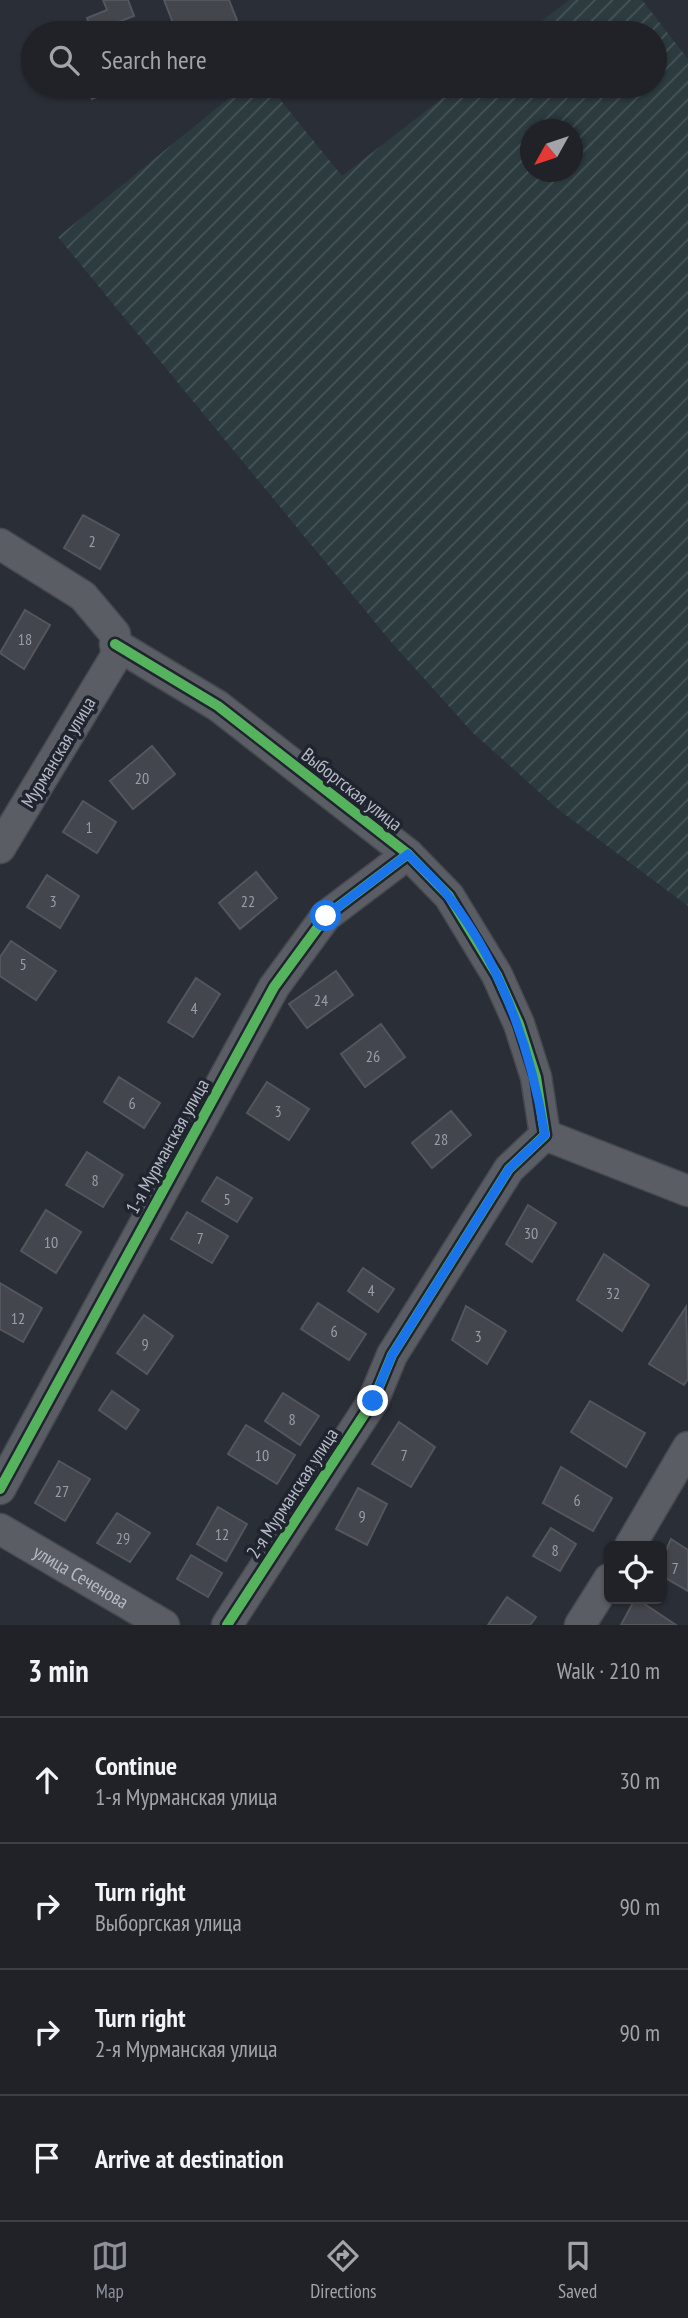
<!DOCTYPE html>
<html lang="en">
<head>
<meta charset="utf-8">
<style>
	:root { --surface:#202228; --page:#282a30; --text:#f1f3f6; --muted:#a2a4a8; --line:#3d3f45; --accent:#8c9099 }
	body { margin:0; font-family:"PT Sans Narrow",sans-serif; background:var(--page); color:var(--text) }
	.controls { position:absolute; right:21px; bottom:21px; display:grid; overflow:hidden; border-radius:10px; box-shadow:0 2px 5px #0004 }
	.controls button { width:63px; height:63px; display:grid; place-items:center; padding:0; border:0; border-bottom:2px solid var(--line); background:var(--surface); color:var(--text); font:35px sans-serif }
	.compass { position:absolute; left:520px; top:119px; width:63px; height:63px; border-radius:50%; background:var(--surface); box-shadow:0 2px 5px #0004; rotate:230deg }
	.stop { position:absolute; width:21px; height:21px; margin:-16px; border:5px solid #1a73e8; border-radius:50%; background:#fff }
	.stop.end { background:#1a73e8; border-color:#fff; box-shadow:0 2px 7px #0008 }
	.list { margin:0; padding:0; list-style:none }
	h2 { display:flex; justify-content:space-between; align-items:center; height:91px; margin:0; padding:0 28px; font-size:30px }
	h2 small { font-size:23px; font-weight:400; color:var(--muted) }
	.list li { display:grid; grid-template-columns:46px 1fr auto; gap:21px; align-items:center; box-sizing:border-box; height:126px; padding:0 28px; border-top:2px solid var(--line) }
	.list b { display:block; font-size:26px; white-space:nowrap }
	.list p { margin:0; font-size:23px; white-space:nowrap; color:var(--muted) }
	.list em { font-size:23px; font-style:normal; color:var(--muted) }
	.icon { flex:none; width:38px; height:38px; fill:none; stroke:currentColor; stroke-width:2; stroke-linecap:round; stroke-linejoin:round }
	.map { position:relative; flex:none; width:688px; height:1625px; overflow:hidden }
	.search { position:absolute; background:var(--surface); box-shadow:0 2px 5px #0004; left:21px; right:21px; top:21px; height:77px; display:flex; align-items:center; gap:18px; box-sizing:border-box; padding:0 24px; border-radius:38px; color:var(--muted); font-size:26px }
	.sheet { height:595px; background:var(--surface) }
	nav { display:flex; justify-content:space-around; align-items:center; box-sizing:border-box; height:98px; border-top:2px solid var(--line); background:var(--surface); font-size:19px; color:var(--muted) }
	nav a { display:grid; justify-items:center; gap:4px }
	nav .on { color:var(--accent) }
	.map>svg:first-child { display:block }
	.garden { fill:url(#garden-furrows); fill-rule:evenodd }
	.building { fill:#43464c; stroke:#53565d; stroke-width:2 }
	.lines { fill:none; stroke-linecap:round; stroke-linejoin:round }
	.minor-casing { stroke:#46494f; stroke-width:33 }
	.minor { stroke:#5b5d64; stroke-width:30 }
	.cycleway-casing { stroke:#1f242f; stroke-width:15 }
	.cycleway { stroke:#56b35d; stroke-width:10 }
	.route { stroke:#1a73e8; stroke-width:9 }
	.labels { text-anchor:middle; stroke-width:7; stroke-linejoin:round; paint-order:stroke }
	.number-label { font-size:16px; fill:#999da8 }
	.street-label { font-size:19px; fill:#b6bac6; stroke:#1f242f }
</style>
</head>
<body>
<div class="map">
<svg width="688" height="1625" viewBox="0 0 688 1625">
	<defs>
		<pattern id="garden-furrows" width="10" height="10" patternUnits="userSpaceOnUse" patternTransform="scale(1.75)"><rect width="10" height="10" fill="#2c3b3e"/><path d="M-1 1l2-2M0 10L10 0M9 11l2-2" fill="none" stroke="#485558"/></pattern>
	</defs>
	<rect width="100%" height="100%" fill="#2a2e36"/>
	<!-- garden -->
	<path class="garden" d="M 569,0 L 642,0 L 688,59 L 688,906 L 559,810 L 472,732 L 392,643 L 58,237 L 244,86 L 269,86 L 342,176 L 458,86 L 655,86 L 655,33 L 526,33 ZM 530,130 L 572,130 L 572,172 L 530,172 Z"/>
	<!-- building -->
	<g class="building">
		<polygon points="103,0 128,0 134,16 92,32 87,18 107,10"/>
		<polygon points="164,0 229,0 242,33 177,33"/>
		<polygon points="86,86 125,86 92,99"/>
		<polygon points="83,515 119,535 100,569 64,548"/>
		<polygon points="25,610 50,625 24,669 0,653"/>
		<polygon points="152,746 175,774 133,809 110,781"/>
		<polygon points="83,801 116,822 97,853 63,832"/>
		<polygon points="256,872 277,898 240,929 219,903"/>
		<polygon points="47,875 79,896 60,928 27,907"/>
		<polygon points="11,941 56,971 36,1000 0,976 0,957"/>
		<polygon points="336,971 353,995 307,1028 289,1004"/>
		<polygon points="196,978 220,994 193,1037 168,1022"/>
		<polygon points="381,1024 405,1057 365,1087 341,1054"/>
		<polygon points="119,1077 160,1103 144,1128 104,1102"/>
		<polygon points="267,1082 309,1109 289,1140 247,1113"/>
		<polygon points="451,1111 471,1135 432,1168 412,1143"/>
		<polygon points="87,1152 123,1175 103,1207 66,1185"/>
		<polygon points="217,1177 252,1198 237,1222 202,1201"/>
		<polygon points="528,1205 556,1223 532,1262 506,1244"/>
		<polygon points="46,1210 81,1232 56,1273 21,1251"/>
		<polygon points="187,1212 228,1236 212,1263 171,1239"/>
		<polygon points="604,1254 649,1285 622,1331 577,1300"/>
		<polygon points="363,1268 394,1289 378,1312 348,1291"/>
		<polygon points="0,1283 42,1308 23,1342 0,1329"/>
		<polygon points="318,1303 366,1334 349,1360 301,1329"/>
		<polygon points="466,1306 506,1331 487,1364 452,1340"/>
		<polygon points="686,1307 688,1379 684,1385 649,1364"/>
		<polygon points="144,1315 173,1336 147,1374 117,1353"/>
		<polygon points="112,1391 139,1410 126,1429 99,1410"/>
		<polygon points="283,1393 319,1416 300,1445 265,1421"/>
		<polygon points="590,1401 645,1433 626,1467 571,1432"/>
		<polygon points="399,1422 435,1447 411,1487 372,1464"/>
		<polygon points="246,1425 295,1455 277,1484 228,1454"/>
		<polygon points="59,1461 90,1479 65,1521 35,1503"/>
		<polygon points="561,1467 612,1498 593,1531 543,1503"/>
		<polygon points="358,1488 387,1504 367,1545 336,1529"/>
		<polygon points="218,1507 247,1524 226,1561 197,1544"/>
		<polygon points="117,1513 150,1533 130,1562 97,1543"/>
		<polygon points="551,1528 576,1544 560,1571 533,1556"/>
		<polygon points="671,1539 688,1550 688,1591 662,1576 662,1560"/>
		<polygon points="191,1555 222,1573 208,1597 177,1579"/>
		<polygon points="507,1597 536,1617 530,1625 488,1625"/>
		<polygon points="635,1599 637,1599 676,1625 621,1625"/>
	</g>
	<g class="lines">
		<defs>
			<g id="minor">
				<polyline points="0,544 83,596 115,634 116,656 0,848"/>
				<polyline points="115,644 218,706 408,854 449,896 497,975 519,1024 536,1077 545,1135"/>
				<polyline points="545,1135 688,1191"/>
				<polyline points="0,1489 274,987 326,916 408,854"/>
				<path id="s1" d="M 0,1529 L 164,1625"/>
				<polyline points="630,1546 688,1447"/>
				<polyline points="227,1625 373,1401 392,1355 509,1169 545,1135"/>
				<polyline points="580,1625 609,1579"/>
			</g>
		</defs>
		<!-- minor casing -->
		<use href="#minor" class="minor-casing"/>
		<!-- minor -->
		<use href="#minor" class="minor"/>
		<defs>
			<g id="cycleway">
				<polyline points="115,644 218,706 408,854 449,896 497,975 519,1024 536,1077 545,1135 509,1169 392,1355 373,1401 227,1625"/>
				<polyline points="0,1489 274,987 326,916 408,854"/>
			</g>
		</defs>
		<!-- cycleway casing -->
		<use href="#cycleway" class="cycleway-casing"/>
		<!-- cycleway -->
		<use href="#cycleway" class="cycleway"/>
	</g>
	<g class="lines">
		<!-- route -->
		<path class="route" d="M 326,916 L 408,854 C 421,868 437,881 449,897 C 502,966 531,1049 545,1135 L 509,1169 L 392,1355 L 373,1401"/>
	</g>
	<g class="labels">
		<!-- number labels -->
		<g class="number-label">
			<text x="92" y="547">2</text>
			<text x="25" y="645">18</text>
			<text x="142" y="784">20</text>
			<text x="89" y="833">1</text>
			<text x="53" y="907">3</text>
			<text x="248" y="907">22</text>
			<text x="23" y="970">5</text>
			<text x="321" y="1006">24</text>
			<text x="194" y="1014">4</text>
			<text x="373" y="1062">26</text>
			<text x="132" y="1109">6</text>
			<text x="278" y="1117">3</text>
			<text x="441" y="1145">28</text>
			<text x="95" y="1186">8</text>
			<text x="227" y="1205">5</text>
			<text x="531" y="1239">30</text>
			<text x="200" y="1244">7</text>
			<text x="51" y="1248">10</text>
			<text x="371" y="1296">4</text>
			<text x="613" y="1299">32</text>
			<text x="18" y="1324">12</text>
			<text x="334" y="1337">6</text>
			<text x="478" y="1342">3</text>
			<text x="145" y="1350">9</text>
			<text x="292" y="1425">8</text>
			<text x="262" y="1461">10</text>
			<text x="404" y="1461">7</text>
			<text x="62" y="1497">27</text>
			<text x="577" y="1506">6</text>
			<text x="362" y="1522">9</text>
			<text x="222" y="1540">12</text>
			<text x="123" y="1544">29</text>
			<text x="555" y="1556">8</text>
			<text x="675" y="1574">7</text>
		</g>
		<!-- street labels -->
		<g class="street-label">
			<text transform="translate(58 752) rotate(-59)" y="7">Мурманская улица</text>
			<text transform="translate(352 789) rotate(38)" y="7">Выборгская улица</text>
			<text transform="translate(167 1146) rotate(-61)" y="7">1-я Мурманская улица</text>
			<text transform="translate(292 1493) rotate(-57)" y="7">2-я Мурманская улица</text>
			<text dy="7" stroke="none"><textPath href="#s1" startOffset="94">улица Сеченова</textPath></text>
		</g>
	</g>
</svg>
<div class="controls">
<button><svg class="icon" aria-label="locate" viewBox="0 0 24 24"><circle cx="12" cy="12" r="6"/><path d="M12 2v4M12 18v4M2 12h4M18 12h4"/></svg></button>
</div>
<svg class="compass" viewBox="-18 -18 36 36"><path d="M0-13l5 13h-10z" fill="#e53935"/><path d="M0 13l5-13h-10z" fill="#a2a4a8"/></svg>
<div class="stop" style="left:326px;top:916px"></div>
<div class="stop end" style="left:373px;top:1401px"></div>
<div class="search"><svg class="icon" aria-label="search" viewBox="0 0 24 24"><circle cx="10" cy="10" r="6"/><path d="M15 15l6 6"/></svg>Search here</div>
</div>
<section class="sheet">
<h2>3 min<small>Walk · 210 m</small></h2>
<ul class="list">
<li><svg class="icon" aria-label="ahead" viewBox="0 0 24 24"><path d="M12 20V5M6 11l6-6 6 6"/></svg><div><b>Continue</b><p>1-я Мурманская улица</p></div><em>30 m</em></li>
<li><svg class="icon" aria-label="right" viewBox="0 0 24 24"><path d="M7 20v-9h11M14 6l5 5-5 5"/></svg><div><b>Turn right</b><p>Выборгская улица</p></div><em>90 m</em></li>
<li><svg class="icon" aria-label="right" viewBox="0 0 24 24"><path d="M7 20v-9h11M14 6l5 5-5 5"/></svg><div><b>Turn right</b><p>2-я Мурманская улица</p></div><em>90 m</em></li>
<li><svg class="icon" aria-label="arrive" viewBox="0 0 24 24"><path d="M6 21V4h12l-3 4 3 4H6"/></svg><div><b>Arrive at destination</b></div></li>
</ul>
</section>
<nav>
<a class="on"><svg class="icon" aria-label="map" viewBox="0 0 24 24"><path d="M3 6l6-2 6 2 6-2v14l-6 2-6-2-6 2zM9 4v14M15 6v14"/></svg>Map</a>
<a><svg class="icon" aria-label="directions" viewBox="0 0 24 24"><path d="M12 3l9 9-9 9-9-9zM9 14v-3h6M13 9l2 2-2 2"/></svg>Directions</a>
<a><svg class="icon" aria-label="saved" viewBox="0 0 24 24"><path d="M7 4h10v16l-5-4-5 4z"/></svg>Saved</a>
</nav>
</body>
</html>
